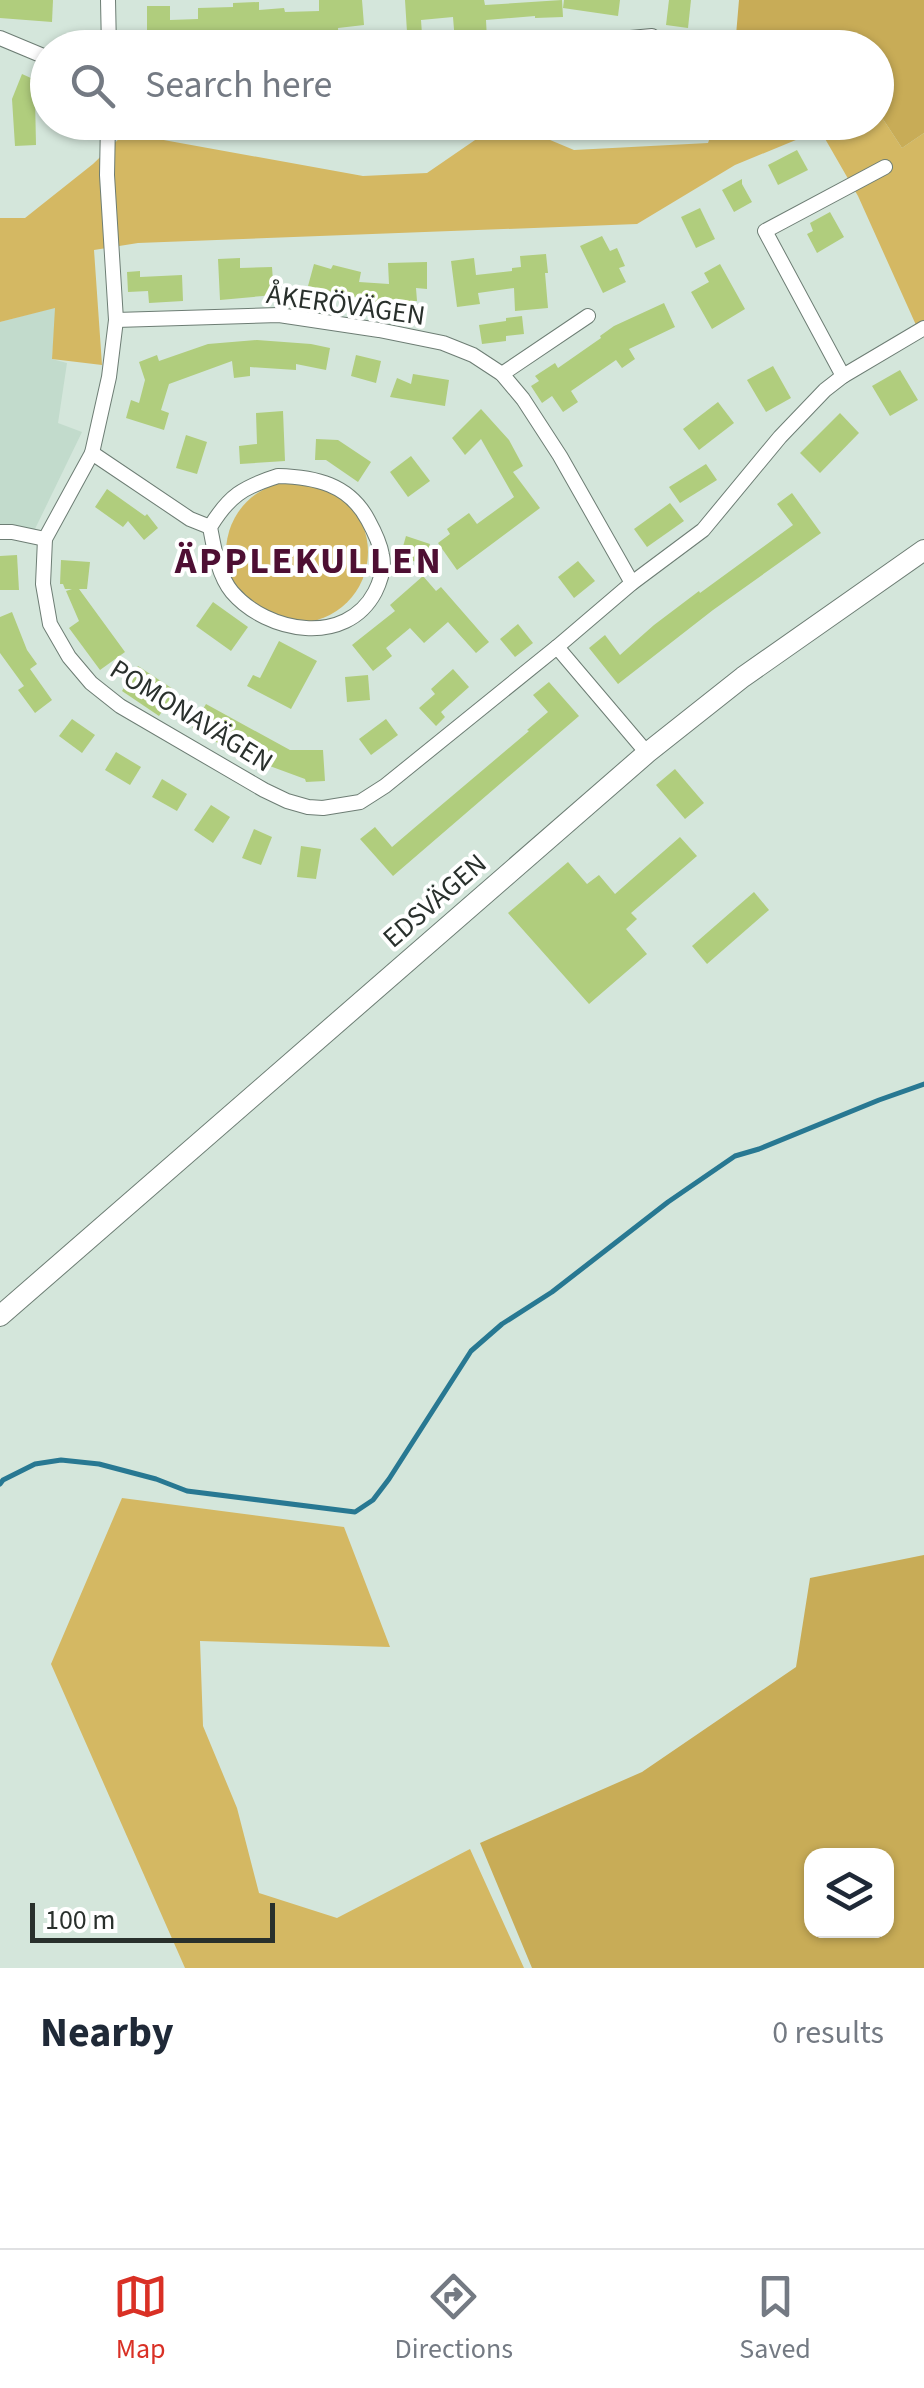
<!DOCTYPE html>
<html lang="en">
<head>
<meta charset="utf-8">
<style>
	:root { --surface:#fff; --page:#f2f2f3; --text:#1f2937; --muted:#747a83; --line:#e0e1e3; --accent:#d93025 }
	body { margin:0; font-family:"Source Sans 3",sans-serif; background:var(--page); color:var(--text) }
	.controls { position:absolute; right:30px; bottom:30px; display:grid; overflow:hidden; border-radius:20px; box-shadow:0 2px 8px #0004 }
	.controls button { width:90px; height:90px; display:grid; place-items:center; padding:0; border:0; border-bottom:2px solid var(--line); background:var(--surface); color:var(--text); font:50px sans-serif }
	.scale { position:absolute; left:30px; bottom:25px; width:245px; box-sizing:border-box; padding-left:10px; border:5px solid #29302c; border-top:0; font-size:28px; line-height:35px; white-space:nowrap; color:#29302c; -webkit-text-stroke:8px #fff; paint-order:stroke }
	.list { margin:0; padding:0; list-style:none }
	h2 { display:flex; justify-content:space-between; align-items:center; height:130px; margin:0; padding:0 40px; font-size:42px }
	h2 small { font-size:32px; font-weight:400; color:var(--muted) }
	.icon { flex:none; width:55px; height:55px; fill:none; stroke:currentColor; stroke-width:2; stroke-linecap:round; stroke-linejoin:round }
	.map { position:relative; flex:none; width:924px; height:1968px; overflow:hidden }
	.search { position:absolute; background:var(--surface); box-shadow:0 2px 8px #0004; left:30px; right:30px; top:30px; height:110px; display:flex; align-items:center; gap:25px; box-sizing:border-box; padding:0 35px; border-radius:55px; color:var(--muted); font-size:38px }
	.sheet { height:280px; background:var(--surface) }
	nav { display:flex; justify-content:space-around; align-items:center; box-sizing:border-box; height:140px; border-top:2px solid var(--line); background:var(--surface); font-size:28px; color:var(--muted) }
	nav a { display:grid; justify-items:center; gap:5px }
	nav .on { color:var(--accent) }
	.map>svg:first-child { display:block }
	.built { fill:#c2dbcc }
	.green { fill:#d4b863 }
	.forest { fill:#c8ac57; fill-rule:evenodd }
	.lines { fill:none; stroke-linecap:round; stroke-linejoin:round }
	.stream { stroke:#287892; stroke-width:5 }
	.building { fill:#b0cd7d }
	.street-casing { stroke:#6d7d74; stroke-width:16 }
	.secondary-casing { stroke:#6d7d74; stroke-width:22 }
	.street { stroke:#fff; stroke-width:14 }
	.secondary { stroke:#fff; stroke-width:20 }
	.labels { text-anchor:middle; stroke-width:8; stroke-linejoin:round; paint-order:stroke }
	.street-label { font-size:28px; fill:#29302c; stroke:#fff }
	.district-label { font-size:38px; font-weight:bold; letter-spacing:2.5px; fill:#4e0f33; stroke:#fff }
</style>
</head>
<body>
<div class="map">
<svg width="924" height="1968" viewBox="0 0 924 1968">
	<rect width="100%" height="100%" fill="#d4e6db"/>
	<!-- built -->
	<polygon class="built" points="56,307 52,359 67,363 58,423 82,432 34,531 0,526 0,322"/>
	<!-- green -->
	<g class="green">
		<polygon points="877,110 902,148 924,133 924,322 916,325 858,196 820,130 735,165 637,224 138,243 94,250 102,365 52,359 55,308 0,322 0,218 25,218 93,164 125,133 363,176 427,173 494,127 519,127 574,150 708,143 715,123 876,122"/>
		<circle cx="297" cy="552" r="71"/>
		<polygon points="122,1498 344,1527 390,1647 200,1641 203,1726 237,1808 259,1893 337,1918 470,1849 524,1968 185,1968 51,1664"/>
	</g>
	<!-- forest -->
	<g class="forest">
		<polygon points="739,0 924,0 924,133 902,148 877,110 876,48 735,47"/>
		<path d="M 924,1555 L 924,1968 L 532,1968 L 480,1843 L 642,1772 L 796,1667 L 810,1578 ZM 812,1856 L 886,1856 L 886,1930 L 812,1930 Z"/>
	</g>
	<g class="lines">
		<!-- stream -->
		<polyline class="stream" points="0,1484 3,1480 35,1464 61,1460 99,1464 156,1479 187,1491 355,1512 373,1500 389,1479 471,1351 502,1324 552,1292 668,1202 735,1156 759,1149 879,1100 924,1084"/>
	</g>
	<!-- building -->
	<g class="building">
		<polygon points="0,0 53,0 52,22 0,18"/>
		<polygon points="319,0 362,0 364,25 338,28 339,48 310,48 309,33 255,36 255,40 235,41 235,36 188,37 188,44 182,44 182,48 160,48 160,44 147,44 147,6 170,6 170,20 198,19 198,8 233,7 233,3 259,2 259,10 284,8 285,12 319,11"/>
		<polygon points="405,0 484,0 485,5 562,0 563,17 535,18 535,16 486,20 487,40 455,42 453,17 421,20 423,48 408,48"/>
		<polygon points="564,0 620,0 618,16 563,8"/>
		<polygon points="669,0 691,0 688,28 666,25"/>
		<polygon points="22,74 42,83 35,97 36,145 15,146 12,99"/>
		<polygon points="226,122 288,122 288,134 226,138"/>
		<polygon points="797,150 808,170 778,185 768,165"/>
		<polygon points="742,179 742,184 752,202 734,212 722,190"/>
		<polygon points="700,208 715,239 696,248 681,217"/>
		<polygon points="830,212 844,237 817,253 807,234 813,231 810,223"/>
		<polygon points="602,236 610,251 617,248 625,266 619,268 626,282 603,293 580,246"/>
		<polygon points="546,254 548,273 545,273 548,308 515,311 514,288 478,293 480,304 457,307 451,261 474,258 476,275 512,271 512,268 521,267 520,256"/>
		<polygon points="240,258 240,268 272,267 274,295 220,300 218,259"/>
		<polygon points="427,262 427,289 416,288 417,301 384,301 384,304 308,286 314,264 331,269 333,265 361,272 359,282 389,284 388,263"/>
		<polygon points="720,264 745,309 712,329 691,292 709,282 704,273"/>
		<polygon points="140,271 140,277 182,275 183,301 149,303 148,291 128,292 127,272"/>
		<polygon points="664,303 675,327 629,349 635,359 622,368 616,360 571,391 578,402 563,412 552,396 542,403 531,386 539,381 535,376 555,363 558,368 601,338 600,336 614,326"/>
		<polygon points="522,316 524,334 506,336 506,341 482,344 479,325 506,321 506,318"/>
		<polygon points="257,340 311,344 330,348 326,370 296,364 296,370 250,367 250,376 234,378 232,361 169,384 161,410 169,413 164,430 126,418 131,400 139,403 145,380 139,362 157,355 159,361 208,344"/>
		<polygon points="356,355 381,361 376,383 351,376"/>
		<polygon points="773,366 791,398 766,412 747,380"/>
		<polygon points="900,370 918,400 890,416 872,386"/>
		<polygon points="413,374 449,380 445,406 390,397 397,378 411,384"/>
		<polygon points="718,402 734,423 699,450 683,429"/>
		<polygon points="481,409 509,440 523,466 513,472 540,508 457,570 438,543 450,534 447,529 469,513 477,524 514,497 481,439 465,455 452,438"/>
		<polygon points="283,411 285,461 240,464 239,446 257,444 256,413"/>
		<polygon points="840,413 859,433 820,473 800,453"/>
		<polygon points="186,435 207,442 197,474 176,468"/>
		<polygon points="316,439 338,440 371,462 358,482 326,460 315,460"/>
		<polygon points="411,456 430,481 408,497 390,472"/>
		<polygon points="706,464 717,480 680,503 669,487"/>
		<polygon points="107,489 145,516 147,514 158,528 144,540 128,521 123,527 95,507"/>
		<polygon points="792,493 821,533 713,610 618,684 589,648 605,635 620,655 654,625 699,591 700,593 793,525 777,504"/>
		<polygon points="670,503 684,521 647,547 634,529"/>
		<polygon points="406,536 430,544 423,564 400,557"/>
		<polygon points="17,555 19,590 0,590 0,556"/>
		<polygon points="61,560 90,562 87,589 79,589 125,652 100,670 69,628 79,621 66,591 72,589 65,589 63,584 60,584"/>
		<polygon points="578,561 595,581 574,598 558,577"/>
		<polygon points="423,576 436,591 441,587 489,642 476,653 448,622 424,643 410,628 386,648 392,656 373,671 352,645 395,611 390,605"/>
		<polygon points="213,602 248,627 231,651 196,626"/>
		<polygon points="12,612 27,650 37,664 30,669 52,700 35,713 18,690 24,686 0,653 0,617"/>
		<polygon points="518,624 533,643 515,657 500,639"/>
		<polygon points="279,641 317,661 291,709 247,686 253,675 260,678"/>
		<polygon points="138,666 176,691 159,716 122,691"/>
		<polygon points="453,669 469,687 441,712 445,717 436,726 419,708 435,694 431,689"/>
		<polygon points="368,675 370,700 347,702 345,677"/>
		<polygon points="549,682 579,716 393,876 360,839 375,827 392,847 413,829 529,731 527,730 548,712 533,695"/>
		<polygon points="206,704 290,750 323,750 325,781 306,782 305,779 267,765 264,770 192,728"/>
		<polygon points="72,719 95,735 82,753 59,736"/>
		<polygon points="386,719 398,735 371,755 359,739"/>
		<polygon points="116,752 141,767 130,785 105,770"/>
		<polygon points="675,769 704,803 685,819 656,785"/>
		<polygon points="162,779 187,794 177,811 152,797"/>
		<polygon points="211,805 230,817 213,843 194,830"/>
		<polygon points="254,829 272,837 261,865 242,858"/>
		<polygon points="680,837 697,856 631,913 637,919 626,929 647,954 589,1004 508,913 568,862 587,884 599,875 615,894"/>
		<polygon points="301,846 321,849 316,879 297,877"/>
		<polygon points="754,892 769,910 707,964 692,946"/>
	</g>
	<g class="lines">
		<defs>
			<g id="street">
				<polyline points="108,0 109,48"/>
				<polyline points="0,38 48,58"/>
				<polyline points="524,48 652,36"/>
				<polyline points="108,122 107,175 116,320 109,377 92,453 45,539 43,584 50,624 69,657 91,683 120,706 264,790 287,801 308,807 323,808 360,802 385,786 557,647 647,753"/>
				<polyline points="116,320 279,315 379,330 443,343 473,355 502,374 523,399 560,456 632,583"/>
				<polyline points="502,374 588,316"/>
				<polyline points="843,376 924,328"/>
				<polyline points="92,453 190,519 210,527"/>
				<path d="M 278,476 C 315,477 349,484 368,520 C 374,531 380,543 382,555 C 385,568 381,580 375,592 C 346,647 267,633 232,592 C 218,575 214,548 210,527 C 229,496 243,487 278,476 Z"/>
				<polyline points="0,532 12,532 45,539"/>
				<polyline points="557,647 632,583 703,530 780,437 825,390 843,376 765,231 885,167"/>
			</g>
			<polyline id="secondary" points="0,1316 647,753 743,677 924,550"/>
		</defs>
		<!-- street casing -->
		<use href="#street" class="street-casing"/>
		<!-- secondary casing -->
		<use href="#secondary" class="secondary-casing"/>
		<!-- street -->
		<use href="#street" class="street"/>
		<!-- secondary -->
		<use href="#secondary" class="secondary"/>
	</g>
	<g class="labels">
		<!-- street labels -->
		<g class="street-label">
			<text transform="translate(346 304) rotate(8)" y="10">ÅKERÖVÄGEN</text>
			<text transform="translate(192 715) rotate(32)" y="10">POMONAVÄGEN</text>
			<text transform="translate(434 900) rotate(-41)" y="10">EDSVÄGEN</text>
		</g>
		<!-- district labels -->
		<g class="district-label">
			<text x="309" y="573">ÄPPLEKULLEN</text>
		</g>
	</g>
</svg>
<div class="controls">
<button><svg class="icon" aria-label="layers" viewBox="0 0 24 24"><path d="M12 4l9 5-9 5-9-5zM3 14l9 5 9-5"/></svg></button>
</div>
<div class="scale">100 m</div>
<div class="search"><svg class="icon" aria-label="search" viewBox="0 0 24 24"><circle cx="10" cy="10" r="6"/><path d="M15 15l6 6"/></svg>Search here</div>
</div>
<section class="sheet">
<h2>Nearby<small>0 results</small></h2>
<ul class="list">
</ul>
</section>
<nav>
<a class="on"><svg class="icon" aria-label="map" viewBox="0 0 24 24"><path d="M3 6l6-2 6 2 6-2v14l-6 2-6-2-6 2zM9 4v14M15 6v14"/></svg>Map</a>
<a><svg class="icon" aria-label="directions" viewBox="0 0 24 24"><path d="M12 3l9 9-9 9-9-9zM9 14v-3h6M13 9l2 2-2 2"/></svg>Directions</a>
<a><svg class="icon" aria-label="saved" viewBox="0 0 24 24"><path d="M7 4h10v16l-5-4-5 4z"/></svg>Saved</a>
</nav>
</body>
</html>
